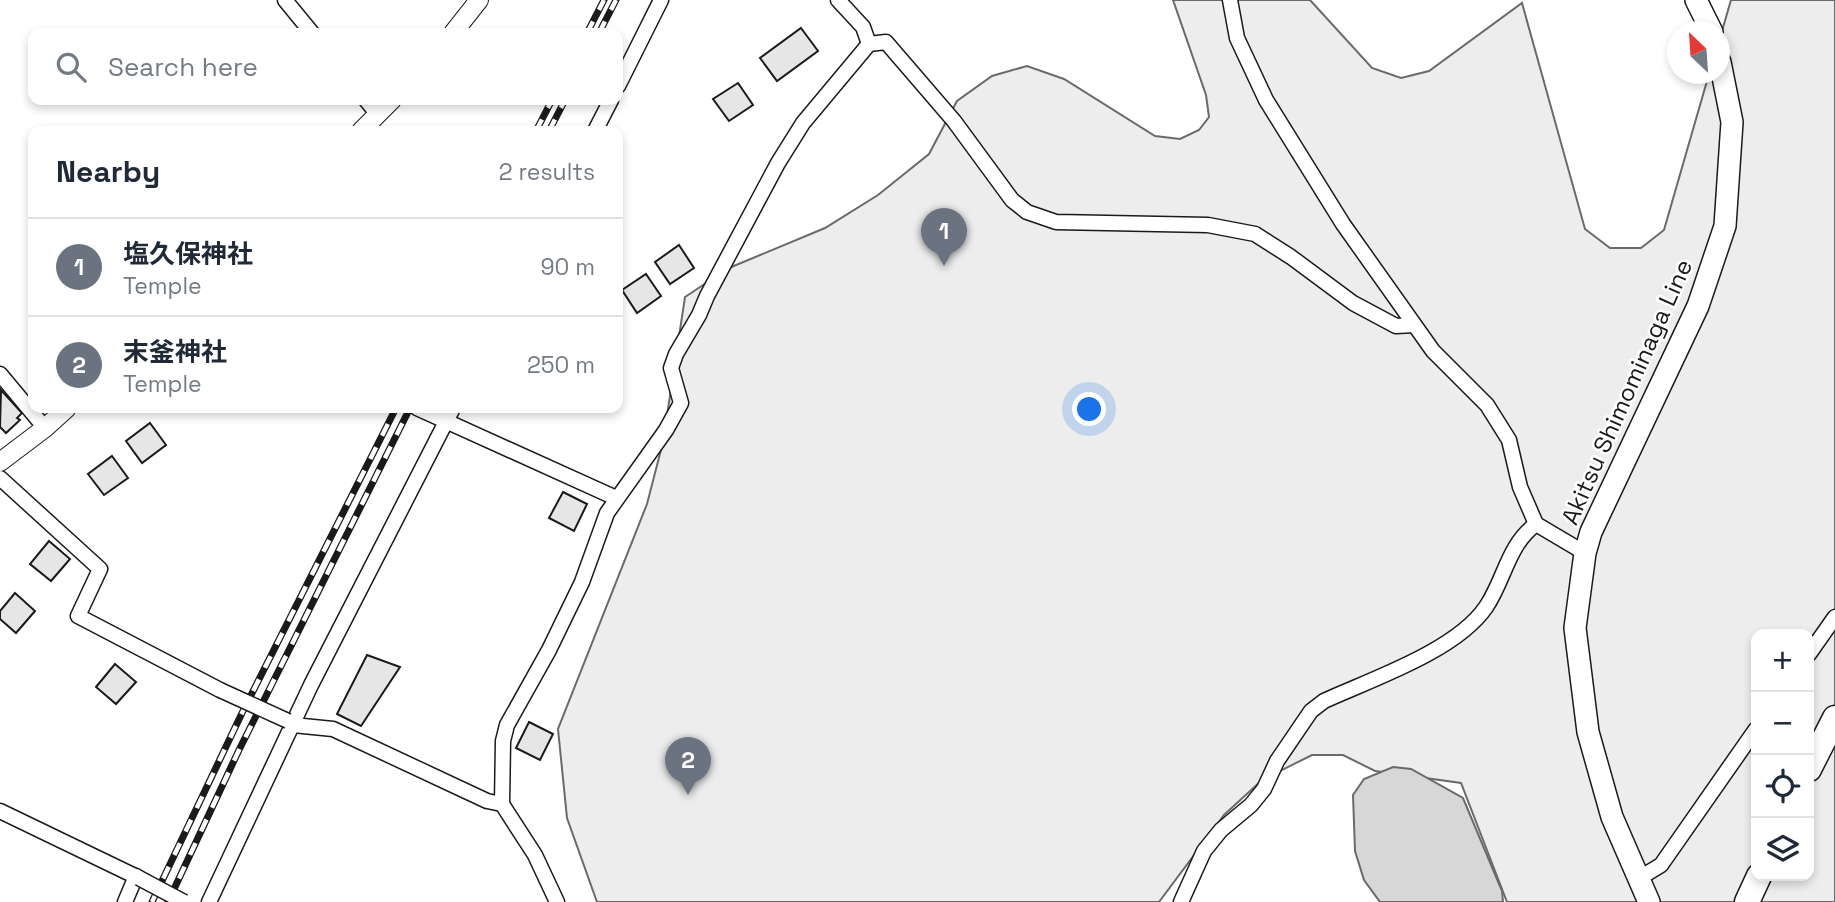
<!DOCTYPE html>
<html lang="en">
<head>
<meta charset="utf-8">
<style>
	:root { --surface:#fff; --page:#f6f6f7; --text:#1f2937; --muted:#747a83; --line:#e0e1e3; --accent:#2563eb }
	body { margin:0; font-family:"Space Grotesk","Noto Sans JP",sans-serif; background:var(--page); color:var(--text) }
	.controls { position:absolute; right:21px; bottom:21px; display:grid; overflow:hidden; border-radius:14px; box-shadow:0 4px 10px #0003 }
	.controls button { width:63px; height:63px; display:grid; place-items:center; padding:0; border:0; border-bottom:2px solid var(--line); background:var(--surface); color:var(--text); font:35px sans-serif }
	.compass { position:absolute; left:1667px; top:21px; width:63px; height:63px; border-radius:50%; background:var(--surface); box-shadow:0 4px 10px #0003; rotate:335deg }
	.you { position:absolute; left:1090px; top:410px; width:24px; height:24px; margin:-18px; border:5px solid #fff; border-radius:50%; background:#1a73e8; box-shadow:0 0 0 10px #1a73e833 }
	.badge { display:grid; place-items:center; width:46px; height:46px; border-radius:50%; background:var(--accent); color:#fff; font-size:23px; font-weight:700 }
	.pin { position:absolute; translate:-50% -58px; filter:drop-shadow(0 2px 4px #0008) }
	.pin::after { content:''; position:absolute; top:37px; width:24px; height:21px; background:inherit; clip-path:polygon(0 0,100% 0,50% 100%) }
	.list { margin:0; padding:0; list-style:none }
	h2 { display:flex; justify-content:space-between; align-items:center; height:91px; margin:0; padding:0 28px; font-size:30px }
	h2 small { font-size:23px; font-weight:400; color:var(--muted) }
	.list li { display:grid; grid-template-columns:46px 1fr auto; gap:21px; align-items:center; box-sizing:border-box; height:98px; padding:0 28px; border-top:2px solid var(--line) }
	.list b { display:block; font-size:26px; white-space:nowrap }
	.list p { margin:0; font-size:23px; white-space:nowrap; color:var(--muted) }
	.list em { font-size:23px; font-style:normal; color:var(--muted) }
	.icon { flex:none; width:38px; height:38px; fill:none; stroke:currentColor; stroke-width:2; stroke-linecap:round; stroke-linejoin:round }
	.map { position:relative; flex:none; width:1835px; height:902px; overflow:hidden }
	.search { position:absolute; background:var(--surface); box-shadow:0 4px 10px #0003; left:28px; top:28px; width:595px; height:77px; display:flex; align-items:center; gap:18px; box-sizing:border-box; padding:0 24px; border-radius:14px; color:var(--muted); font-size:26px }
	.panel { position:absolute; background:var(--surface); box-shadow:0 4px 10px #0003; left:28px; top:126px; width:595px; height:287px; border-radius:14px }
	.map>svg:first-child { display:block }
	.green { fill:#ededed; stroke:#6a6a6a; stroke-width:2; fill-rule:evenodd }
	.water { fill:#d7d7d7; stroke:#6a6a6a; stroke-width:2 }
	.building { fill:#e6e6e6; stroke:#1a1a1a; stroke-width:2 }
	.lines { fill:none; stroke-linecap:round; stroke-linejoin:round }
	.minor-casing { stroke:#1a1a1a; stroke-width:17 }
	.tertiary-casing { stroke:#1a1a1a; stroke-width:20 }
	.primary-casing { stroke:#1a1a1a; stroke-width:24 }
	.motorway-casing { stroke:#1a1a1a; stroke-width:27 }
	.minor { stroke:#fff; stroke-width:14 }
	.tertiary { stroke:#fff; stroke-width:18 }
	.primary { stroke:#fff; stroke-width:21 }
	.motorway { stroke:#fff; stroke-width:24 }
	.rail-casing { stroke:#1a1a1a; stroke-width:7 }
	.rail { stroke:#fff; stroke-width:4.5; stroke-dasharray:13; stroke-linecap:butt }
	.minor-bridge-casing { stroke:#1a1a1a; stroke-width:17; stroke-linecap:butt }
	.minor-bridge { stroke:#fff; stroke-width:14 }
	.labels { text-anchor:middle; stroke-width:5; stroke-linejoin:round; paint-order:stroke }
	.street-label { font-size:24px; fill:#1a1a1a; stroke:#fff }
</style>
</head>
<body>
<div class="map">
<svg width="1835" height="902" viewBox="0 0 1835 902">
	<rect width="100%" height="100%" fill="#fff"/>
	<!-- green -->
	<path class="green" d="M 1173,0 L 1310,0 L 1372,68 L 1401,78 L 1429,71 L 1522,3 L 1585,229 L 1610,248 L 1641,248 L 1664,230 L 1709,74 L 1720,74 L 1720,38 L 1731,0 L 1835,0 L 1835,902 L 1507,902 L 1461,783 L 1375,771 L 1343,755 L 1312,755 L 1262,780 L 1224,815 L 1159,902 L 597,902 L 567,818 L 558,729 L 647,504 L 663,442 L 685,297 L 729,268 L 825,228 L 878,195 L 929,154 L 957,101 L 992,76 L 1027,66 L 1064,79 L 1155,136 L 1180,139 L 1199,130 L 1209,117 L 1206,95 ZM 1756,634 L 1809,634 L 1809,876 L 1756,876 Z"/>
	<!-- water -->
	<polygon class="water" points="1393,767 1411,769 1463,798 1502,891 1503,902 1380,902 1364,880 1355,851 1353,795 1364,779"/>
	<!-- building -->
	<g class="building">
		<polygon points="801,28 818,51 777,81 760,58"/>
		<polygon points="738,83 753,105 729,121 713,99"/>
		<polygon points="679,245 694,268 670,284 655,262"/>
		<polygon points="646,274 661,296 637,313 622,290"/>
		<polygon points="1,390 22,413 17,418 20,420 6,433 0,427"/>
		<polygon points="150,423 166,445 142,463 126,441"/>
		<polygon points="112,456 128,478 104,495 88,474"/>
		<polygon points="563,492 587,504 574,531 549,518"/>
		<polygon points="49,541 70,559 51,581 30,564"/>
		<polygon points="15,593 35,611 16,633 0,619 0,611"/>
		<polygon points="367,655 400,667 361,726 337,714"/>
		<polygon points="115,664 136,682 116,704 96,687"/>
		<polygon points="529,722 553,734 540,760 516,748"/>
	</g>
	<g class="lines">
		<defs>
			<g id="minor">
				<polyline points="285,0 312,33"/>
				<polyline points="838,0 863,27 869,44"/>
				<polyline points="1230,0 1237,38 1266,100 1343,224 1433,351 1487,405 1509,440 1520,487 1536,524 1585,553"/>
				<polyline points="618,86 661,0"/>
				<polyline points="366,100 378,115"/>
				<polyline points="595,131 611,100"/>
				<polyline points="0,374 45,428"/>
				<polyline points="417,408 616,498"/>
				<polyline points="0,478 100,569 78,616 220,690"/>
				<polyline points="1809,654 1835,617"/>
				<polyline points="288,721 293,725 333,729 487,801 502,804"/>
				<polyline points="0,811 139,878"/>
				<polyline points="1638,879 1661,865 1756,729"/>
				<polyline points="125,902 136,876"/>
				<polyline points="209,902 311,685 453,408"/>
				<polyline points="557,902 535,855 502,804 503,741 507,725 549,650 582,582 607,513 666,430 681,403 671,368 676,354 699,315 707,296 778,163 803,123 869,44 886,42 954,121 1012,200 1027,212 1056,222 1208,225 1255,234 1291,257 1353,303 1396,326 1414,325"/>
				<path d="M 1181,902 L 1204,851 L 1221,830 L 1251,805 L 1264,789 L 1277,761 L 1311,711 L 1324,701 C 1372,679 1456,651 1486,607 C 1505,579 1507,546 1536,524"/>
			</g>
			<g id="tertiary">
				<polyline points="453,33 479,0"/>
				<polyline points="361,131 392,100"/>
				<polyline points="0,462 45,428 67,408"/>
			</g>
			<g id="primary">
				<polyline points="1696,0 1712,32"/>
				<polyline points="1649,902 1612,817 1588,732 1575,628 1585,553 1591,532 1698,306 1725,226 1732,122 1720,62"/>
			</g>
			<g id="motorway">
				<polyline points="1809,769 1835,718"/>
				<polyline points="1747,902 1759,876"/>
			</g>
		</defs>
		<!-- minor casing -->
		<use href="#minor" class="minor-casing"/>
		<!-- tertiary casing -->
		<use href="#tertiary" class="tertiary-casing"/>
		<!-- primary casing -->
		<use href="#primary" class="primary-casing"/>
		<!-- motorway casing -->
		<use href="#motorway" class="motorway-casing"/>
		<!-- minor -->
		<use href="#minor" class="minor"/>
		<!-- tertiary -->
		<use href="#tertiary" class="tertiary"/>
		<!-- primary -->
		<use href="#primary" class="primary"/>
		<!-- motorway -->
		<use href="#motorway" class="motorway"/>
		<defs>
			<g id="rail">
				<polyline points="587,33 604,0"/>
				<polyline points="599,33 616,0"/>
				<polyline points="536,131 552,100"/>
				<polyline points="549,131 565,100"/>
				<polyline points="152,902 242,713 396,408"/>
				<polyline points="168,902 239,750 410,408"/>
			</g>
		</defs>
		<!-- rail casing -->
		<use href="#rail" class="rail-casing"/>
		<!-- rail -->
		<use href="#rail" class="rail"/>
		<defs>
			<g id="minor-bridge">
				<polyline points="220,690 288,721"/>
				<polyline points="139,878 184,902"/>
			</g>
		</defs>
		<!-- minor-bridge casing -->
		<use href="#minor-bridge" class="minor-bridge-casing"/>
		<!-- minor-bridge -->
		<use href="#minor-bridge" class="minor-bridge"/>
	</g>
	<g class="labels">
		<!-- street labels -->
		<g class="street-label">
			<text transform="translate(1627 392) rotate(-66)" y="8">Akitsu Shimominaga Line</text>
		</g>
	</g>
</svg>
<div class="controls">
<button>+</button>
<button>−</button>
<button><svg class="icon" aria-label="locate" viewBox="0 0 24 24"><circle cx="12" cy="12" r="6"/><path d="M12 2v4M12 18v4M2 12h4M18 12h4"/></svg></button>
<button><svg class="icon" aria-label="layers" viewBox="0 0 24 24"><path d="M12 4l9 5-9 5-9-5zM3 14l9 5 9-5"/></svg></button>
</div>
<svg class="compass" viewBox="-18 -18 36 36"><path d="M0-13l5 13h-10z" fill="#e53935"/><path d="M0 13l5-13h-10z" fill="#747a83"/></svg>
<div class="you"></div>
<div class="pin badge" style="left:944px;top:266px;background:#6b7280">1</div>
<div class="pin badge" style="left:688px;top:795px;background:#6b7280">2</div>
<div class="search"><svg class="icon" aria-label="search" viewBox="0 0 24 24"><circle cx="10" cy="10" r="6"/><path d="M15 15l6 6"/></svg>Search here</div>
<section class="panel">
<h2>Nearby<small>2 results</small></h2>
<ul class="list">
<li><span class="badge" style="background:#6b7280">1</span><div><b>塩久保神社</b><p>Temple</p></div><em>90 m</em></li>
<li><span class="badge" style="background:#6b7280">2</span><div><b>末釜神社</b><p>Temple</p></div><em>250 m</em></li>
</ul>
</section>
</div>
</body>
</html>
